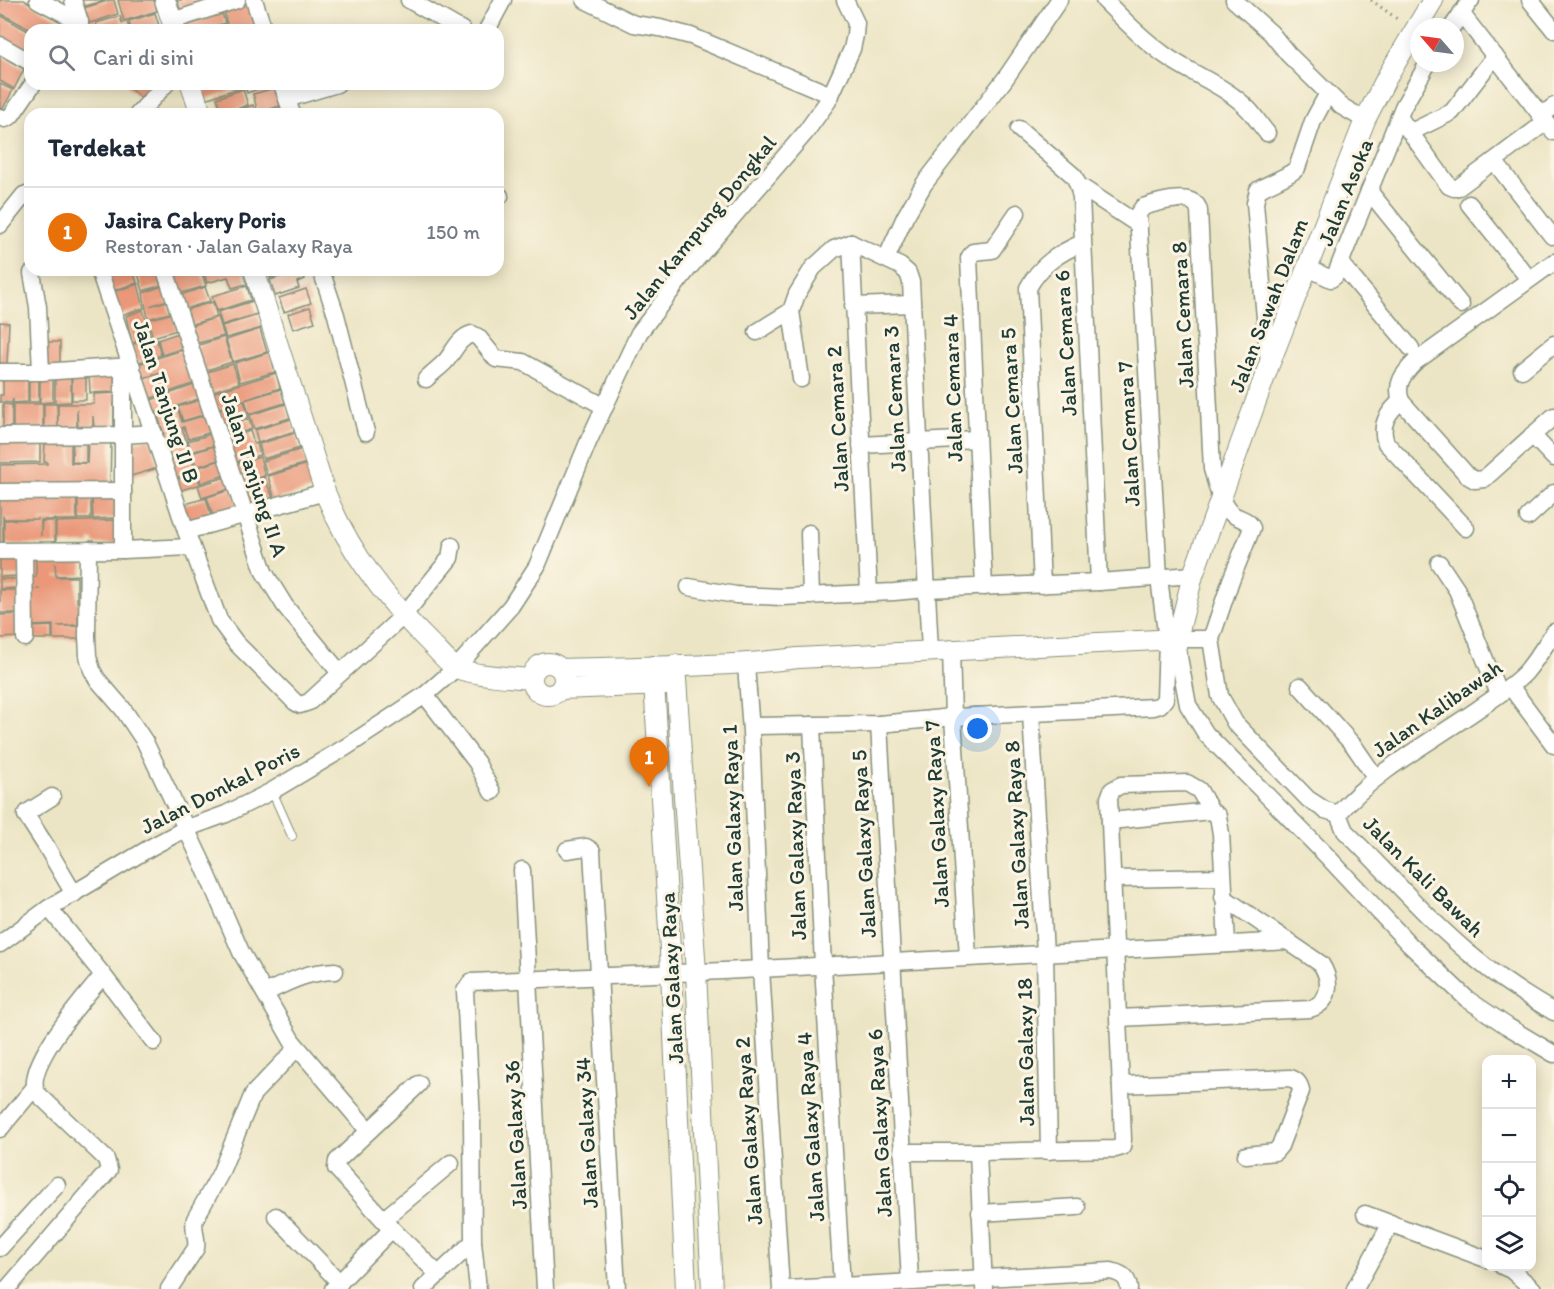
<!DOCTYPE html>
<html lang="id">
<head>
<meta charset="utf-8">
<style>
	:root { --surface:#fff; --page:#f6f6f7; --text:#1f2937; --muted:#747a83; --line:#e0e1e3; --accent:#0b8043 }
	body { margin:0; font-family:Itim,sans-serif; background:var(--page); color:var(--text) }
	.controls { position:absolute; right:18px; bottom:18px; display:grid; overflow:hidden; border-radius:12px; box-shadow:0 3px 15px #0003 }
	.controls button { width:54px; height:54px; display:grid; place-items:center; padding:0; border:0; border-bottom:2px solid var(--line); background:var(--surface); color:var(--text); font:30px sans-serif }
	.compass { position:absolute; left:1410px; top:18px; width:54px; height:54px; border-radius:50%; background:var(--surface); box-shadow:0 3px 15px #0003; rotate:298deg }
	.you { position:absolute; left:978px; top:729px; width:21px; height:21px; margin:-15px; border:4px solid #fff; border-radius:50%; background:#1a73e8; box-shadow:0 0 0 9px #1a73e833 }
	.badge { display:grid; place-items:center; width:39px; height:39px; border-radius:50%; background:var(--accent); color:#fff; font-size:20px; font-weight:700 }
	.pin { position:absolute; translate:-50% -50px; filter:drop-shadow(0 2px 3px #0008) }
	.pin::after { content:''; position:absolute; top:32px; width:21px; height:18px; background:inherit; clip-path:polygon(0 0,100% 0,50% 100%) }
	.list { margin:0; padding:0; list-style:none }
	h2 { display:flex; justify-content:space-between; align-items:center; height:78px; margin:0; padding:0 24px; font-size:26px }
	h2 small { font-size:20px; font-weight:400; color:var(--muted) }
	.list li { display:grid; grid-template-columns:39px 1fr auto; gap:18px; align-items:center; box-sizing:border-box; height:90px; padding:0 24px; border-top:2px solid var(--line) }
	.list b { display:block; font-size:22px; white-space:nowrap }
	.list p { margin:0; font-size:20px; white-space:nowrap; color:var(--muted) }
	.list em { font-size:20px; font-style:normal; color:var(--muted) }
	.icon { flex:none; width:33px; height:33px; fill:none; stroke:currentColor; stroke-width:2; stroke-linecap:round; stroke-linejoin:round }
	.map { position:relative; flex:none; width:1554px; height:1289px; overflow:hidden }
	.search { position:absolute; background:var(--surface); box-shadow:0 3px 15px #0003; left:24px; top:24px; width:480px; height:66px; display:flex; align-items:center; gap:15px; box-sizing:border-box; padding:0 21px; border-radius:18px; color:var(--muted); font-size:22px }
	.panel { position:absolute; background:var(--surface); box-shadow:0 3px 15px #0003; left:24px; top:108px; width:480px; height:168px; border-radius:18px }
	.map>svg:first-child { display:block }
	.building { fill:#ea9879 }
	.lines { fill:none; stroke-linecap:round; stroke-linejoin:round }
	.service-casing { stroke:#86917c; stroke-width:10 }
	.minor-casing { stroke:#86917c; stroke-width:19 }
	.tertiary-casing { stroke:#86917c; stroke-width:22 }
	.path { stroke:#86917c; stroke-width:3; stroke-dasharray:1.5 4.5; stroke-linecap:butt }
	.service { stroke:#fff; stroke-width:8 }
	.minor { stroke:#fff; stroke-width:16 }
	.tertiary { stroke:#fff; stroke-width:20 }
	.labels { text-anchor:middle; stroke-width:6; stroke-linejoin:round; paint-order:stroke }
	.street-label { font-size:22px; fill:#1f3d34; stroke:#fcf5e5 }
</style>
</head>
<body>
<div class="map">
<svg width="1554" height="1289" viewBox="0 0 1554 1289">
	<rect width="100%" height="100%" fill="#fcf5e5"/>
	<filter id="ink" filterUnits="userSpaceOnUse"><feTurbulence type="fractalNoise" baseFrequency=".0167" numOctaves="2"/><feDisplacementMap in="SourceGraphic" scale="12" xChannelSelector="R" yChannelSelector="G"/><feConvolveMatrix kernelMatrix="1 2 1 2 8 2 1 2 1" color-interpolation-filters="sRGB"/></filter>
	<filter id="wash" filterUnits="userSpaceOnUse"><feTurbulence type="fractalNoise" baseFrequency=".008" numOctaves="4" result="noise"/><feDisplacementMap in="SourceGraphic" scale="24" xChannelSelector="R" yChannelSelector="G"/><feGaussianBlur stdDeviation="1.35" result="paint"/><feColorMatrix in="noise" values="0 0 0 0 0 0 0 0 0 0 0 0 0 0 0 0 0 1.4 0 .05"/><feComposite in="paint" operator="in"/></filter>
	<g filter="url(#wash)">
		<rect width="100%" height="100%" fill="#ece5c5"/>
		<g id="blocks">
			<!-- building -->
			<g class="building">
				<polygon points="0,0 24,0 64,22 59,30 31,30 0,13"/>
				<polygon points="80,0 104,0 104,1 82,7"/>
				<polygon points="111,0 114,0 118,14 87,24 83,8"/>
				<polygon points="118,0 154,0 157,11 124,21"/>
				<polygon points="177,0 213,0 182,14"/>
				<polygon points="246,0 249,0 258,30 228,30 223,7"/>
				<polygon points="220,7 225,23 203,30 186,30 183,20"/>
				<polygon points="155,13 159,26 147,30 131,30 129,21"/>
				<polygon points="0,15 30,32 30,58 0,41"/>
				<polygon points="120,16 122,23 127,22 130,30 98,30 96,23"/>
				<polygon points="224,25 225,30 210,30 210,29"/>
				<polygon points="0,55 24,69 14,89 0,81"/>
				<polygon points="0,84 13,90 2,110 0,110"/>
				<polygon points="129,84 158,84 146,101 127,87"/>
				<polygon points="200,84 242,84 243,87 205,99"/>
				<polygon points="244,84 272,84 247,93"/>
				<polygon points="278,87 283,105 258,113 253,94"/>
				<polygon points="243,89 248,105 222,114 217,98"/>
				<polygon points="253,105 256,114 227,114"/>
				<polygon points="283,107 285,114 262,114"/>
				<polygon points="130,270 133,270 137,283 109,292 105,277"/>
				<polygon points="137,270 161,270 166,284 143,291"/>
				<polygon points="181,270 201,270 206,286 177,294 171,273"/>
				<polygon points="203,270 243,270 247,284 232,288 228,277 207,283"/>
				<polygon points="267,270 294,270 270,278"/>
				<polygon points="299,270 302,270 305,279 297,282 299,288 275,296 270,280"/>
				<polygon points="138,284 144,308 118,316 110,293"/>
				<polygon points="168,284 173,298 150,306 167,301 170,313 148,319 143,293"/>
				<polygon points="247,286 251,300 217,311 212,296"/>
				<polygon points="205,287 210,301 183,310 178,296"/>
				<polygon points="306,289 311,303 284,312 279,298"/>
				<polygon points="253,301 257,314 222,325 218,312"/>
				<polygon points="213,302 217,317 189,325 185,310"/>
				<polygon points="310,307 315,322 293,329 288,314"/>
				<polygon points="143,310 151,337 132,343 126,316"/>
				<polygon points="172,313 177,330 153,337 148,320"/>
				<polygon points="258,315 262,328 226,338 222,326"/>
				<polygon points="218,317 224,336 195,344 190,326"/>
				<polygon points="0,322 9,323 7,364 0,363"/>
				<polygon points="260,329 267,352 233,362 226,340"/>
				<polygon points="181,332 186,347 162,355 158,340"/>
				<polygon points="156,337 161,355 137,363 131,345"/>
				<polygon points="224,337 232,362 204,371 196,346"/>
				<polygon points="42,342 60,342 60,369 43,369"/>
				<polygon points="186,349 195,383 149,399 143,379 161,373 143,378 138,364"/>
				<polygon points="270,352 275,372 240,382 235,363"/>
				<polygon points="233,364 239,383 210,392 204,373"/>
				<polygon points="89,372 114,372 115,392 90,393"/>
				<polygon points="276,373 280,388 214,410 209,394"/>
				<rect x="72" y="374" width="14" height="26"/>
				<polygon points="3,375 28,375 28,402 13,403 13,399 12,403 0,402 0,395 3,395"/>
				<rect x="29" y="375" width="10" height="27"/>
				<polygon points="40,375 53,375 53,402 40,403"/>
				<polygon points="55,375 71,375 71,402 55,403"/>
				<polygon points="197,384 202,398 155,413 151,400"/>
				<polygon points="281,389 285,403 249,414 245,400"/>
				<polygon points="117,393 117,403 114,403 114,428 94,428 93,416 93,432 78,433 77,409 77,430 44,431 44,404 57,404 58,426 58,404 94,404 94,394"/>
				<polygon points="205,398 209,413 183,421 178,407"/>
				<polygon points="244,401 249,417 220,426 216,410"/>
				<polygon points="3,404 12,405 12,427 3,427"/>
				<polygon points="13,404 43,404 43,430 13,428"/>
				<polygon points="286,404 290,418 254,429 250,415"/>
				<polygon points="177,407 182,422 210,414 215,431 188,439 184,427 182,428 190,452 166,460 158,436 164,434 157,414"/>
				<polygon points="249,419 252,429 224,438 221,427"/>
				<polygon points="291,419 295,431 258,443 255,430"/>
				<polygon points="250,431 254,444 257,443 260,455 232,463 225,439"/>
				<polygon points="215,433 219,444 191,452 188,441"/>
				<polygon points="295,433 300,448 263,459 259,444"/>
				<polygon points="150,438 158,468 131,476 123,445"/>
				<polygon points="88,439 111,440 110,487 0,487 0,465 47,464 47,462 44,462 45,444 40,444 40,462 0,463 0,440 71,440 71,463 87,463"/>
				<polygon points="73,440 86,440 86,463 72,462"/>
				<polygon points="220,444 224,458 196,467 192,453"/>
				<polygon points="302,449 307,463 267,475 263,461"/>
				<polygon points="190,454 196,472 172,479 166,461"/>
				<polygon points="260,457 265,476 237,484 232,465"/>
				<polygon points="224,459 228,474 201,483 196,468"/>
				<polygon points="308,464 315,488 275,500 268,476"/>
				<polygon points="197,473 200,485 229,476 233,488 202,498 198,485 175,492 172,481"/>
				<polygon points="264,477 274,500 243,509 236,485"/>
				<polygon points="233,489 239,509 213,517 207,497"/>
				<polygon points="92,495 117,495 117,518 93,519"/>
				<rect x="78" y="496" width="13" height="23"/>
				<polygon points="0,497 77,497 77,520 55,520 55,518 55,520 41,520 41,536 42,521 55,521 55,545 4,544 4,520 38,519 4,519 3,515 3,544 0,544"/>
				<polygon points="206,498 212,519 186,527 179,506"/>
				<polygon points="116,520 116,544 94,544 94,540 90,540 90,544 56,545 56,522"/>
				<polygon points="82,553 82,575 56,576 55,563 56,577 77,577 77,602 81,602 81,613 78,613 78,625 57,626 81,626 81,639 53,639 53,625 29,626 32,589 40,589 31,589 31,577 36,577 36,554"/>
				<polygon points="0,556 21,556 21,576 0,577"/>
				<polygon points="0,579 19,579 19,588 0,589"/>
				<rect x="0" y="590" width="19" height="23"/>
				<polygon points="22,614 22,637 0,638 0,615"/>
				<polygon points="52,626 52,639 29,639 29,627"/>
			</g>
		</g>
	</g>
	<g filter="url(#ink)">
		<use href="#blocks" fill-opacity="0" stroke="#86917c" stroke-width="1.5"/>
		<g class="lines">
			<defs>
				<polyline id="service" points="272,791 292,836"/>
				<g id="minor">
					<polyline points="38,0 80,22"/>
					<polyline points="73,0 80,22"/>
					<polyline points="254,0 264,30"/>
					<polyline points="409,0 462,30"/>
					<polyline points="585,0 634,24 660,28 691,36 831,95"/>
					<path d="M 1104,0 C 1124,20 1142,39 1166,56 C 1193,75 1227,86 1250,111 C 1256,118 1261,126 1267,133"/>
					<polyline points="1234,0 1271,33 1288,54 1341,106 1365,120"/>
					<polyline points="1530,0 1554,30"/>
					<polyline points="1461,13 1554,132"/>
					<polyline points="172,21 237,0"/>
					<polyline points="1452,27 1471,0"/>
					<polyline points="487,30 503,0"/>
					<polyline points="0,45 30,62"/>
					<polyline points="282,84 292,114"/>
					<polyline points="287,99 337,84"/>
					<polyline points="138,114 166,84"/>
					<polyline points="1541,116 1554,106"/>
					<polyline points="0,117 5,119 11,116 33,84"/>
					<polyline points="1399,117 1449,186 1454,188 1459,187 1546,122"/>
					<polyline points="1019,129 1074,176 1078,185 1081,197 1099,582"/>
					<polyline points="1411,132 1452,112 1495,56"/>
					<polyline points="1494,161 1552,236"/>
					<polyline points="1078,185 1139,225"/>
					<polyline points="1369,191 1461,305"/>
					<polyline points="498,195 500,196"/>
					<polyline points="1469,204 1529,279"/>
					<polyline points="0,225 24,195"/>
					<polyline points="851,243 900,266 908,273 911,282 930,651"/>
					<polyline points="851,243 869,593"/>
					<polyline points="886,259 905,217 924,184 1005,79 1059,0"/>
					<path d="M 1554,262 L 1415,362 C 1403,374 1395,384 1401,401 L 1468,476 L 1475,480 L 1484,479 L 1554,416"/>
					<polyline points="1341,264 1411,348"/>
					<polyline points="1308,268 1331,279 1335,276 1403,107 1428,63"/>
					<polyline points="99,270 186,531 219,620 236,643 295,702 300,705 309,702 403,616 450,558 452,546"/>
					<polyline points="165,270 264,572 285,606 340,673"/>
					<polyline points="321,270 336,315 366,432"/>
					<polyline points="32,273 38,307 41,372"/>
					<polyline points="853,306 912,304"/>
					<polyline points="791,311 801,379"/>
					<polyline points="757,332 791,311 797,294 813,268 834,249 851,243"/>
					<path d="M 1269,364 L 1255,203 L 1258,190 C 1269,183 1290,176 1297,168 L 1313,121 L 1328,93"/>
					<polyline points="123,367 123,550"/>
					<polyline points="1522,370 1554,344"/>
					<polyline points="0,372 41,372 132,366"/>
					<path d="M 426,379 C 432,373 439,368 445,362 C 454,352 458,338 472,334 L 478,337 L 496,359 L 523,362 L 605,407"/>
					<path d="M 1401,401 C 1388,412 1379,425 1386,443 L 1466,528"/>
					<polyline points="1532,435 1554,458"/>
					<polyline points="0,436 122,435 154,433"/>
					<polyline points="861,445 976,439"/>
					<polyline points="0,492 123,491"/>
					<polyline points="1528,517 1554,493"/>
					<polyline points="186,531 325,492"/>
					<polyline points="809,533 811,596"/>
					<polyline points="88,550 87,636 88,656 92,670 97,679 123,709 145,742 202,862 241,952 292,1041 368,1130"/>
					<polyline points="0,551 123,550 191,547"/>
					<polyline points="24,551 25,638"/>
					<polyline points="1439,563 1457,590 1499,694"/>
					<path d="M 1042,585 L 1028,288 C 1040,265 1059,253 1082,243"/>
					<polyline points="689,587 736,595 782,597 894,592 926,589 1099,582 1193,575"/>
					<polyline points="984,587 969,258 973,252 992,250 1017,213"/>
					<polyline points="1211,639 1177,639 1179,657 1188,705 1206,734 1326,855 1409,944 1467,999 1507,1026 1554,1054"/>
					<polyline points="951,650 953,717 968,957"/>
					<polyline points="746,665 751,731 761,969 781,1289"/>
					<polyline points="1300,686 1354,746 1376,778"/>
					<polyline points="1510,686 1554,745"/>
					<polyline points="425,695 477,763 492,792"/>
					<polyline points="1031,714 1045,953 1049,1151"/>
					<polyline points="879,724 910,1282"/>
					<polyline points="812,725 823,966 842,1286"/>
					<path d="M 751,726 L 879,724 L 953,717 L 1154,707 L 1160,705 L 1165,699 L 1167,640 L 1159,578 L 1138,214 L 1143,207 C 1156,203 1196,190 1199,211 L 1212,469 C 1217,484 1219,503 1232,514 C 1239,519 1248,519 1252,528 L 1231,580 L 1211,639 L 1220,696 L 1235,723 L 1308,799 L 1325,810 L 1338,814 L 1345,831 C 1389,874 1430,922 1477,960 C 1501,980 1528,997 1554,1012"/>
					<polyline points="52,797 28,812 26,815 46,846 74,894"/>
					<path d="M 1338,814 C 1377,769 1433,741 1481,707 C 1496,697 1512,686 1525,673 C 1536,660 1545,646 1554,632"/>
					<polyline points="1110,821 1211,811 1218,816 1221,834 1227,944"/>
					<polyline points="567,850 586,847 592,851 617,1289"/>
					<polyline points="522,870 545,1289"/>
					<polyline points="1113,879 1222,877"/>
					<polyline points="49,908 103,975 154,1042"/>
					<polyline points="0,944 49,908 153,846 185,829 226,814 272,791 346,747 425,695 456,668 511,606 537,566 589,440 639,333 688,269 805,133 828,101 852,49 855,35 856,23 845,0"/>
					<path d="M 265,993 C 290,981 306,972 335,971"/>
					<path d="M 1119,1018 L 1310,1009 C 1331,1002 1332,981 1321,964 L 1223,897"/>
					<path d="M 1121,1085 L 1290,1078 C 1297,1080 1300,1084 1301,1091 L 1280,1146 L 1275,1152 L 1246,1155"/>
					<polyline points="0,1129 34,1088"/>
					<polyline points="902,1152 978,1152 1115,1149 1122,1147 1123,1139 1109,798 1112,790 1121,785 1187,783 1199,790 1211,811"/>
					<polyline points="978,1152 984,1288"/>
					<polyline points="980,1213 1077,1207"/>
					<polyline points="1365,1214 1486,1259"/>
					<polyline points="276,1216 340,1283"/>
					<polyline points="384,1219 451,1163"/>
					<polyline points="392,1229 438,1274"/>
					<polyline points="0,1248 57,1185"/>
					<polyline points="1502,1266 1511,1270 1533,1289"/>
					<path d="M 7,1289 L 109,1170 L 106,1159 L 37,1093 C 22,1066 86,997 103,975"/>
					<path d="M 169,1289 L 196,1248 C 198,1238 192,1229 195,1219 L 220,1174 L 253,1094 L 297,1048"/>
					<polyline points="333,1289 392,1229 336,1168 337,1161 419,1084"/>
					<polyline points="423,1289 473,1242"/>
					<polyline points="478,1289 473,1242 472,1120 465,991 471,982 723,971 1289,941"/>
					<path d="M 788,1289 L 1111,1271 C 1122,1274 1128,1277 1129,1289"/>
					<polyline points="1355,1289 1391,1223"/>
				</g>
				<g id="tertiary">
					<polyline points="165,0 175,30"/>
					<polyline points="191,84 201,114"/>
					<path d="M 254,270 L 325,492 C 348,551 387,601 432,645 C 439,652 447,662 455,667 C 468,675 516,678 532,679"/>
					<circle cx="548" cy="679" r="16"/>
					<polyline points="675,665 696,972 712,1289"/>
					<polyline points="653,666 669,930 686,1289"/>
					<path d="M 562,669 C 641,666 720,668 798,658 L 1177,639 L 1193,575 L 1221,498 L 1269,365 L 1365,120 L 1387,77 L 1433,0"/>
					<polyline points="561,689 666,685"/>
				</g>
			</defs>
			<!-- service casing -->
			<use href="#service" class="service-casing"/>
			<!-- minor casing -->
			<use href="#minor" class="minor-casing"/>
			<!-- tertiary casing -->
			<use href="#tertiary" class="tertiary-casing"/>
			<!-- path -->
			<polyline class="path" points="1371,0 1400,21"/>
			<!-- service -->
			<use href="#service" class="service"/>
			<!-- minor -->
			<use href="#minor" class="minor"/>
			<!-- tertiary -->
			<use href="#tertiary" class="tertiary"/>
		</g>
	</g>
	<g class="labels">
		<!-- street labels -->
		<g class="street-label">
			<text transform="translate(1345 192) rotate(-68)" y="8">Jalan Asoka</text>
			<text transform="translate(699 227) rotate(-51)" y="8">Jalan Kampung Dongkal</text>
			<text transform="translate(1268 305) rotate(-69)" y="8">Jalan Sawah Dalam</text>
			<text transform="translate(1182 315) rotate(-93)" y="8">Jalan Cemara 8</text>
			<text transform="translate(1065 343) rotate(-93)" y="8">Jalan Cemara 6</text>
			<text transform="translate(952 388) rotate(-92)" y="8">Jalan Cemara 4</text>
			<text transform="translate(894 399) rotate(-93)" y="8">Jalan Cemara 3</text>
			<text transform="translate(167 401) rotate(72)" y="8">Jalan Tanjung II B</text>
			<text transform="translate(1011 401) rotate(-93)" y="8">Jalan Cemara 5</text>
			<text transform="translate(837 419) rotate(-93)" y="8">Jalan Cemara 2</text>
			<text transform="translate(1128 434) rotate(-93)" y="8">Jalan Cemara 7</text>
			<text transform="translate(255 475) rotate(72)" y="8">Jalan Tanjung II A</text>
			<text transform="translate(1437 708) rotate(-35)" y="8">Jalan Kalibawah</text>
			<text transform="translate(220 788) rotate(-27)" y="8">Jalan Donkal Poris</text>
			<text transform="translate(936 814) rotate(-93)" y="8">Jalan Galaxy Raya 7</text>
			<text transform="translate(732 818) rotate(-92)" y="8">Jalan Galaxy Raya 1</text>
			<text transform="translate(1016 835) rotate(-93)" y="8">Jalan Galaxy Raya 8</text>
			<text transform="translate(863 844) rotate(-93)" y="8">Jalan Galaxy Raya 5</text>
			<text transform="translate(795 846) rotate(-92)" y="8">Jalan Galaxy Raya 3</text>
			<text transform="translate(1424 876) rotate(45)" y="8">Jalan Kali Bawah</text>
			<text transform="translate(671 978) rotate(-93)" y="8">Jalan Galaxy Raya</text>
			<text transform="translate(1025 1052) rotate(-91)" y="8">Jalan Galaxy 18</text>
			<text transform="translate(879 1123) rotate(-93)" y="8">Jalan Galaxy Raya 6</text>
			<text transform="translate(810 1127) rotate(-94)" y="8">Jalan Galaxy Raya 4</text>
			<text transform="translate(748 1131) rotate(-94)" y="8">Jalan Galaxy Raya 2</text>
			<text transform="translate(586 1133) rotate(-93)" y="8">Jalan Galaxy 34</text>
			<text transform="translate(515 1135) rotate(-93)" y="8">Jalan Galaxy 36</text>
		</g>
	</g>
</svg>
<div class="controls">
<button>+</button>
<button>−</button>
<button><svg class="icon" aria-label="locate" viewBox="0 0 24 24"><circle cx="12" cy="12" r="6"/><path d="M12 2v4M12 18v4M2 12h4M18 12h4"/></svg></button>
<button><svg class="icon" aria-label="layers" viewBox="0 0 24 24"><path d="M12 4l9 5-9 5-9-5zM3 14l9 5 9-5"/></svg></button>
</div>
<svg class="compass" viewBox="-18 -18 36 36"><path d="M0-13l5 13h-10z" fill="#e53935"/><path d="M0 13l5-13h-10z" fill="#747a83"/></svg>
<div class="you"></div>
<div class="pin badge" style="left:649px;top:787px;background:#e8710a">1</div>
<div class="search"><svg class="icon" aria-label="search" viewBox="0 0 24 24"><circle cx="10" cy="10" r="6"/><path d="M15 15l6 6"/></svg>Cari di sini</div>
<section class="panel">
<h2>Terdekat<small></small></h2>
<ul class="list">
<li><span class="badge" style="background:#e8710a">1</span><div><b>Jasira Cakery Poris</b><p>Restoran · Jalan Galaxy Raya</p></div><em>150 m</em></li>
</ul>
</section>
</div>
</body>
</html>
